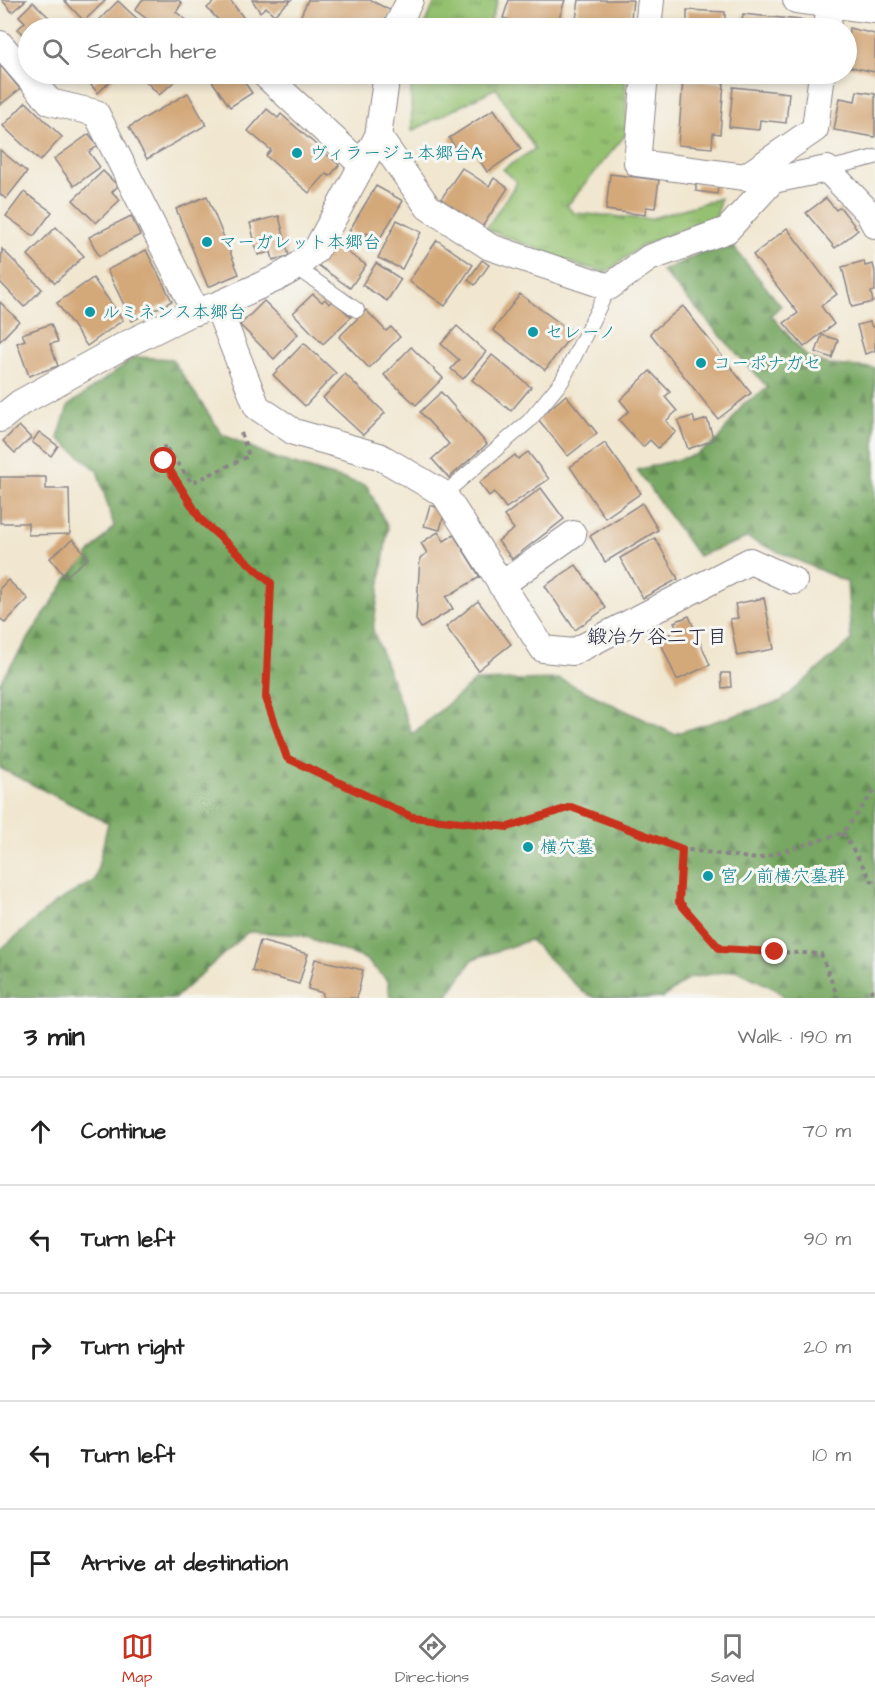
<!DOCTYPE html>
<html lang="en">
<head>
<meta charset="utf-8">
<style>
	:root { --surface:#fff; --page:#f6f6f6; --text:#222; --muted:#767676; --line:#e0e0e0; --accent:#c8321e }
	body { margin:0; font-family:"Architects Daughter","Klee One",sans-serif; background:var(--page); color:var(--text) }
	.stop { position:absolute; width:18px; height:18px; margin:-14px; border:4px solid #c8321e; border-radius:50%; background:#fff }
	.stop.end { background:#c8321e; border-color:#fff; box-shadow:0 2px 6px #0008 }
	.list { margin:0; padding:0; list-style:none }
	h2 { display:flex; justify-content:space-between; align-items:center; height:78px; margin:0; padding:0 24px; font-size:26px }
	h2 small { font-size:20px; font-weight:400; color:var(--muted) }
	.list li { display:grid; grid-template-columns:39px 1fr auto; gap:18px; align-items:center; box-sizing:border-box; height:108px; padding:0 24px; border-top:2px solid var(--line) }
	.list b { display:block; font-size:22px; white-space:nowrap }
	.list em { font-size:20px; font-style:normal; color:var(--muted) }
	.icon { flex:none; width:33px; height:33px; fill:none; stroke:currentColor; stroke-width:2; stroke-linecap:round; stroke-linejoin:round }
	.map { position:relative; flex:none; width:875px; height:998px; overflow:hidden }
	.search { position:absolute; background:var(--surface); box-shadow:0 3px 9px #0003; left:18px; right:18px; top:18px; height:66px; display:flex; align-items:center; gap:15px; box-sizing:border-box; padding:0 21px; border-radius:33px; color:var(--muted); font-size:22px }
	.sheet { height:618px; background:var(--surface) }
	nav { display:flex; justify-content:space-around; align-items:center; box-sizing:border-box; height:84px; border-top:2px solid var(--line); background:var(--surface); font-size:16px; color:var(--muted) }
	nav a { display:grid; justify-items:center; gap:3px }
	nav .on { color:var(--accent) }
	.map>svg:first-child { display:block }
	.grass { fill:url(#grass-tufts); stroke:#5b7256; stroke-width:1.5 }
	.forest { fill:url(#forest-firs); stroke:#4c644e; stroke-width:1.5 }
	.building { fill:#d4a97a }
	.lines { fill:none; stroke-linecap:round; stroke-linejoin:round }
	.service-casing { stroke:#8a8486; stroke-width:16 }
	.minor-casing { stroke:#8a8486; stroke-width:28 }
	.path { stroke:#8a8486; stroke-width:4; stroke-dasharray:4.5 4.5; stroke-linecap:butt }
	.service { stroke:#fff; stroke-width:14 }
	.minor { stroke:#fff; stroke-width:26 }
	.route { stroke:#c8321e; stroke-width:8 }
	.culture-dot { fill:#0f9aa8; stroke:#f6f6f2; stroke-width:2 }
	.labels { text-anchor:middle; stroke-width:6; stroke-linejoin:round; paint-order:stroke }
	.culture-label { font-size:18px; fill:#0d838f; stroke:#f6f6f2; text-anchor:start }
	.neighbourhood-label { font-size:20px; fill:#22223b; stroke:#f6f6f2 }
</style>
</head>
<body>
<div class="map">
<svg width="875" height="998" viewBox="0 0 875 998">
	<defs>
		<pattern id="grass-tufts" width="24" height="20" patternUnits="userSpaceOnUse" patternTransform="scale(1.5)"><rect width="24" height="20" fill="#94c170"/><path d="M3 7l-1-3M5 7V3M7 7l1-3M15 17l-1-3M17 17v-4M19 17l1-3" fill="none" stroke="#789c5d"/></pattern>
		<pattern id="forest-firs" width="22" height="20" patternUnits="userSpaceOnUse" patternTransform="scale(1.5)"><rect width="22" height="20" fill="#77a762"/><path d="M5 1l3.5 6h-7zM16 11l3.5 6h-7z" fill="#618852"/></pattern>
	</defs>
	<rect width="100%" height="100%" fill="#f6f6f2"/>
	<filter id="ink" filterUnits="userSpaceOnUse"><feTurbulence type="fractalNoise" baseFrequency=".0167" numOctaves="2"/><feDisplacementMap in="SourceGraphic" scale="12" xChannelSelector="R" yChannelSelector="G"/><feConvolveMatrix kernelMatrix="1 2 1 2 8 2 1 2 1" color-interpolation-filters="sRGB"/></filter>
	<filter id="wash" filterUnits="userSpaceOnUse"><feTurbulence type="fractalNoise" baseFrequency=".008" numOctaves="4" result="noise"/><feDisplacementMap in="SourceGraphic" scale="24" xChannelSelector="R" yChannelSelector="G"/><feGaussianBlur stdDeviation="1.35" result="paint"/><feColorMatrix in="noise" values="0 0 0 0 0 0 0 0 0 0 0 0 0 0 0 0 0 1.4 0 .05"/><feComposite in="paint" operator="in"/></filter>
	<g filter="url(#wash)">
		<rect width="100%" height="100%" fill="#f1e7d0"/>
		<!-- grass -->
		<g class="grass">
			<polygon points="436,0 498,0 488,28 423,28"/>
			<polygon points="414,74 625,74 627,133 567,206 574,213 649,219 720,198 716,220 694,225 640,247 607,272 580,266 486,229 517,182 503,169 535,149 496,88 412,131 411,87"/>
		</g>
		<!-- forest -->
		<polygon class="forest" points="728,240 781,306 771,315 807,357 829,365 875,368 875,998 785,998 777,990 736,970 689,978 663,998 596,998 583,992 530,940 473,959 446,998 390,998 388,981 365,959 301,935 248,932 175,998 0,998 0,950 55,903 95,880 108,823 0,768 0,682 68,578 114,526 97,470 58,438 68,406 135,357 172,359 222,434 277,459 367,486 388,528 373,630 412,734 475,681 560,679 674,734 781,701 851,641 847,582 747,538 698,556 637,470 695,455 719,439 743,404 768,388 662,271"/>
		<g id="blocks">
			<!-- building -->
			<g class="building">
				<polygon points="2,0 26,0 12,12"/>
				<polygon points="64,0 106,0 84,21"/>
				<polygon points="142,0 178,0 182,3 176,12 196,27 159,28 135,10"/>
				<polygon points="216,0 230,0 246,21 238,28 226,28 207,8"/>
				<polygon points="252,0 291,0 274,15 266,7 260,12"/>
				<polygon points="308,0 370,0 392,11 384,28 295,28"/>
				<polygon points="509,0 565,0 556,28 538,28 503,18"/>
				<polygon points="579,0 633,0 630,28 575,26"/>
				<polygon points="118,1 147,28 106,28 98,21"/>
				<polygon points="33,2 60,28 28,28 28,39 18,29 25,22 19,16"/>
				<polygon points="687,10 725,12 725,26 731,26 731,28 687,28"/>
				<polygon points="743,14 810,21 809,28 741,28"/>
				<polygon points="849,28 875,34 875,72 846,66"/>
				<polygon points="0,65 20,89 0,105"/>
				<polygon points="103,74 118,74 98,93 91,85"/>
				<polygon points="139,74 183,74 159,95"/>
				<polygon points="207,74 239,74 252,93 230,107"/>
				<polygon points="683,79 724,83 720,134 713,133 712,148 678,145"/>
				<polygon points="733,87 789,93 786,123 760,120 759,130 729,127"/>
				<polygon points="857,91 875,94 875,137 834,130 840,98 855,101"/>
				<polygon points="188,93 206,125 147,159 129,127"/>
				<polygon points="26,102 62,137 40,161 3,126"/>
				<polygon points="267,109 278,118 281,114 339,165 330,176 326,174 309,193 266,156 271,150 248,131"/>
				<polygon points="494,109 521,149 487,172 472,148 460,155 449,138"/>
				<polygon points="89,134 98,146 89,152 100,167 74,186 54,159"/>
				<polygon points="0,150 27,172 6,199 0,194"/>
				<polygon points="462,168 489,186 494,178 508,188 482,227 441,199"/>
				<polygon points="103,171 118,186 112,192 120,200 96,223 73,200"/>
				<polygon points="610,174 659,180 655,208 646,207 645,215 606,210"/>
				<polygon points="696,184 718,186 717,194 696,191"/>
				<polygon points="376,186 403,201 379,240 367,233 363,239 349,231"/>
				<polygon points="24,192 52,212 34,236 6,216"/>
				<polygon points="207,196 239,274 208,287 176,209"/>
				<polygon points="826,198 836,210 840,207 858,230 835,248 806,213"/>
				<polygon points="131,216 140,235 99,256 89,237"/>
				<polygon points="279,216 289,256 273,260 271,252 258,255 250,223"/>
				<polygon points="397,220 421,232 402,269 378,258"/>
				<polygon points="56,227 84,256 55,283 28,255"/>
				<polygon points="787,228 837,294 821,306 834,324 804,347 784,323 798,313 753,255"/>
				<polygon points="437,240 473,265 445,306 409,281"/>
				<polygon points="334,243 366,265 350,288 318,265"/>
				<polygon points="2,249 42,289 24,307 0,282"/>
				<polygon points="146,250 172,301 132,321 107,270"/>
				<polygon points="482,260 489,265 475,285 468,280"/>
				<polygon points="864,261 865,266 873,264 875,272 875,291 871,292 873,302 852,307 842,267"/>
				<polygon points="376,263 401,279 387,301 362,285"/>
				<polygon points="93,278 123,320 87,346 57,303"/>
				<polygon points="313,294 322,302 325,299 329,304 333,300 351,317 323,344 293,313"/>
				<polygon points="520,294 573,333 545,370 493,330"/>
				<polygon points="264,301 298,334 274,359 240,325"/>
				<polygon points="0,302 19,321 0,341"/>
				<polygon points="683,306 751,393 718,419 650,333"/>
				<polygon points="366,310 386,331 391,327 400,337 369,368 339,337"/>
				<polygon points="870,322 872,327 875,326 875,351 865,354 857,325"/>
				<polygon points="51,324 58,342 50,344 58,366 29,376 17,343 25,340 22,334"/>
				<polygon points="457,326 486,352 463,379 451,369 459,360 441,344"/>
				<polygon points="822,335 838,340 832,358 816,352"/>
				<polygon points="304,343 336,373 305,406 273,375"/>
				<polygon points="411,347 443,378 416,405 384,375"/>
				<polygon points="492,355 531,387 511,411 472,380"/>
				<polygon points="650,371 670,392 665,397 677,411 666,421 676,432 658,448 650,440 643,447 619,420 629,411 620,400"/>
				<polygon points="345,374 385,413 363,435 323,398"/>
				<polygon points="441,392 487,444 449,478 432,459 449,444 420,412"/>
				<polygon points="566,395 597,433 568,456 538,419"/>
				<polygon points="693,416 695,423 707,419 714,440 688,449 678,421"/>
				<polygon points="19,426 31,438 15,453 3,441"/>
				<polygon points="39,432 58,446 51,456 32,442"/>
				<polygon points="605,443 641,493 605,518 570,467"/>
				<polygon points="528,452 549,479 506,508 494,492 489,496 479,483 515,455 518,459"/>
				<polygon points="0,477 46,477 46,489 69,489 70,534 28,535 28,523 0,523"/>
				<polygon points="541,488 564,519 512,559 498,541 514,529 504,516"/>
				<polygon points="642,503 658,530 605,562 590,536"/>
				<polygon points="430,505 445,510 440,530 424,526"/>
				<polygon points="438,532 444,541 454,535 480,577 446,597 453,609 421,628 416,620 420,558 427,553 421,543"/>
				<polygon points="655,538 678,579 643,598 620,558"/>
				<polygon points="73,539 88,558 65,577 50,558"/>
				<polygon points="576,565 606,608 575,630 545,586"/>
				<polygon points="8,580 28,599 5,623 0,618 0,588"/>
				<polygon points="764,598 774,649 737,656 730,619 738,618 735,604"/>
				<polygon points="478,601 511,644 478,670 446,627"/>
				<polygon points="689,616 710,665 677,680 659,639 678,630 674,622"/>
				<polygon points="721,673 730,673 731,687 722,688"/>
				<polygon points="260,941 308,954 299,984 252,971"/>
				<polygon points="315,959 363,970 357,998 322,998 323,993 308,989"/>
			</g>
		</g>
	</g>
	<g filter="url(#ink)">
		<use href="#blocks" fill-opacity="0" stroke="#8a8486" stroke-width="1.5"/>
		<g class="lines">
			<defs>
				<g id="service">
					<polyline points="827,169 875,157"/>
					<polyline points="296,267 357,310"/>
					<polyline points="444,494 529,421 562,381 609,287"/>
				</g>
				<g id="minor">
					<polyline points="796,0 875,10"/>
					<polyline points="396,28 410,0"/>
					<polyline points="648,28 651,0"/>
					<polyline points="827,28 830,4"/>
					<polyline points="0,44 50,102 96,113 196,312"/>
					<polyline points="264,74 362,165"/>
					<polyline points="645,74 637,163 745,177 815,129 822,74"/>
					<polyline points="378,136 428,207 490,247 609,287 649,258 727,230 773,180 827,169 868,212 875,225"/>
					<polyline points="217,305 257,407 294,432 379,456 444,494 543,649 573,652 750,561 794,581"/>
					<polyline points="0,419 20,403 125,345 188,314 217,305 275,279 296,267 316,250 378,136 387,74"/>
					<polyline points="501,585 573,534"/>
				</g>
			</defs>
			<!-- service casing -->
			<use href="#service" class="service-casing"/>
			<!-- minor casing -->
			<use href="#minor" class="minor-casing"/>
			<!-- path -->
			<g class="path">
				<path d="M 241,433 L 249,456 L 192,483 L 164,445 C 164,495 236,551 271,583 L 266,698 L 287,758 L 412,817 L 508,827 L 571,807 L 682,849 L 757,859 L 843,833 L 875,790"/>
				<polyline points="843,833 875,886"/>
				<polyline points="682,849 679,902 720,949 821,954 838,998"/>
				<polyline points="863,998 875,988"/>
			</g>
			<!-- service -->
			<use href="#service" class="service"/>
			<!-- minor -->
			<use href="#minor" class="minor"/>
		</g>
	</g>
	<g class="lines" filter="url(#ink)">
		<!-- route -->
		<polyline class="route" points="164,461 201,520 271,583 266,698 287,758 412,817 508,827 571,807 682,849 679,902 720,949 775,952"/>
	</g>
	<!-- markers -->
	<g class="culture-dot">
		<circle cx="297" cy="153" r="6"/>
		<circle cx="207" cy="242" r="6"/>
		<circle cx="90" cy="312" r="6"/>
		<circle cx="533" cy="332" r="6"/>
		<circle cx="701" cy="363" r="6"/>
		<circle cx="528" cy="847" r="6"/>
		<circle cx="708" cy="876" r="6"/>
	</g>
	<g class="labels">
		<!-- culture labels -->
		<g class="culture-label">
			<text x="309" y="159">ヴィラージュ本郷台A</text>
			<text x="219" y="248">マーガレット本郷台</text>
			<text x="102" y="318">ルミネンス本郷台</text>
			<text x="545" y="338">セレーノ</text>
			<text x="713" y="369">コーポナガセ</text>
			<text x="540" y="853">横穴墓</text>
			<text x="720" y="882">宮ノ前横穴墓群</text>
		</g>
		<!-- neighbourhood labels -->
		<g class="neighbourhood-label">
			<text x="657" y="643">鍛冶ケ谷二丁目</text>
		</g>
	</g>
</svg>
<div class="stop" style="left:164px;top:461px"></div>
<div class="stop end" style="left:775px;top:952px"></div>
<div class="search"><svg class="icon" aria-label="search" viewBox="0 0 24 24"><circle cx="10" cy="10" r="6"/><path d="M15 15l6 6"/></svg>Search here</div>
</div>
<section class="sheet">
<h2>3 min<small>Walk · 190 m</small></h2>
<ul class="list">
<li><svg class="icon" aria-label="ahead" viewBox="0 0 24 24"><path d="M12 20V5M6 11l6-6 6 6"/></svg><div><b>Continue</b></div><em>70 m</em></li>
<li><svg class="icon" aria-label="left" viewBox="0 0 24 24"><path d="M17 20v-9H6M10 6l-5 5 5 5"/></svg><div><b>Turn left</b></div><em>90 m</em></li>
<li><svg class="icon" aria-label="right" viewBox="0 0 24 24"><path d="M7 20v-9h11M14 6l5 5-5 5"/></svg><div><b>Turn right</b></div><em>20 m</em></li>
<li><svg class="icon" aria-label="left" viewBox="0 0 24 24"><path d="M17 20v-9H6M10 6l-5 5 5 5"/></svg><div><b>Turn left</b></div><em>10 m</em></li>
<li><svg class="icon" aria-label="arrive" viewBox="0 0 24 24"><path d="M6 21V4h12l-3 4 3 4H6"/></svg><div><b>Arrive at destination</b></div></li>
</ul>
</section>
<nav>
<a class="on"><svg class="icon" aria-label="map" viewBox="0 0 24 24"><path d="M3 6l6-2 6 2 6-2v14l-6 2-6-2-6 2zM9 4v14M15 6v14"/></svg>Map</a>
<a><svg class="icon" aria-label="directions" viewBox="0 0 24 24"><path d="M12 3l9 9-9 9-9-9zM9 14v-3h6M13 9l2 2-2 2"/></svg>Directions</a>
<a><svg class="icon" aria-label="saved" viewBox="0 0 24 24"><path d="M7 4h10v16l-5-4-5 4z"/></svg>Saved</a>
</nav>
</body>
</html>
